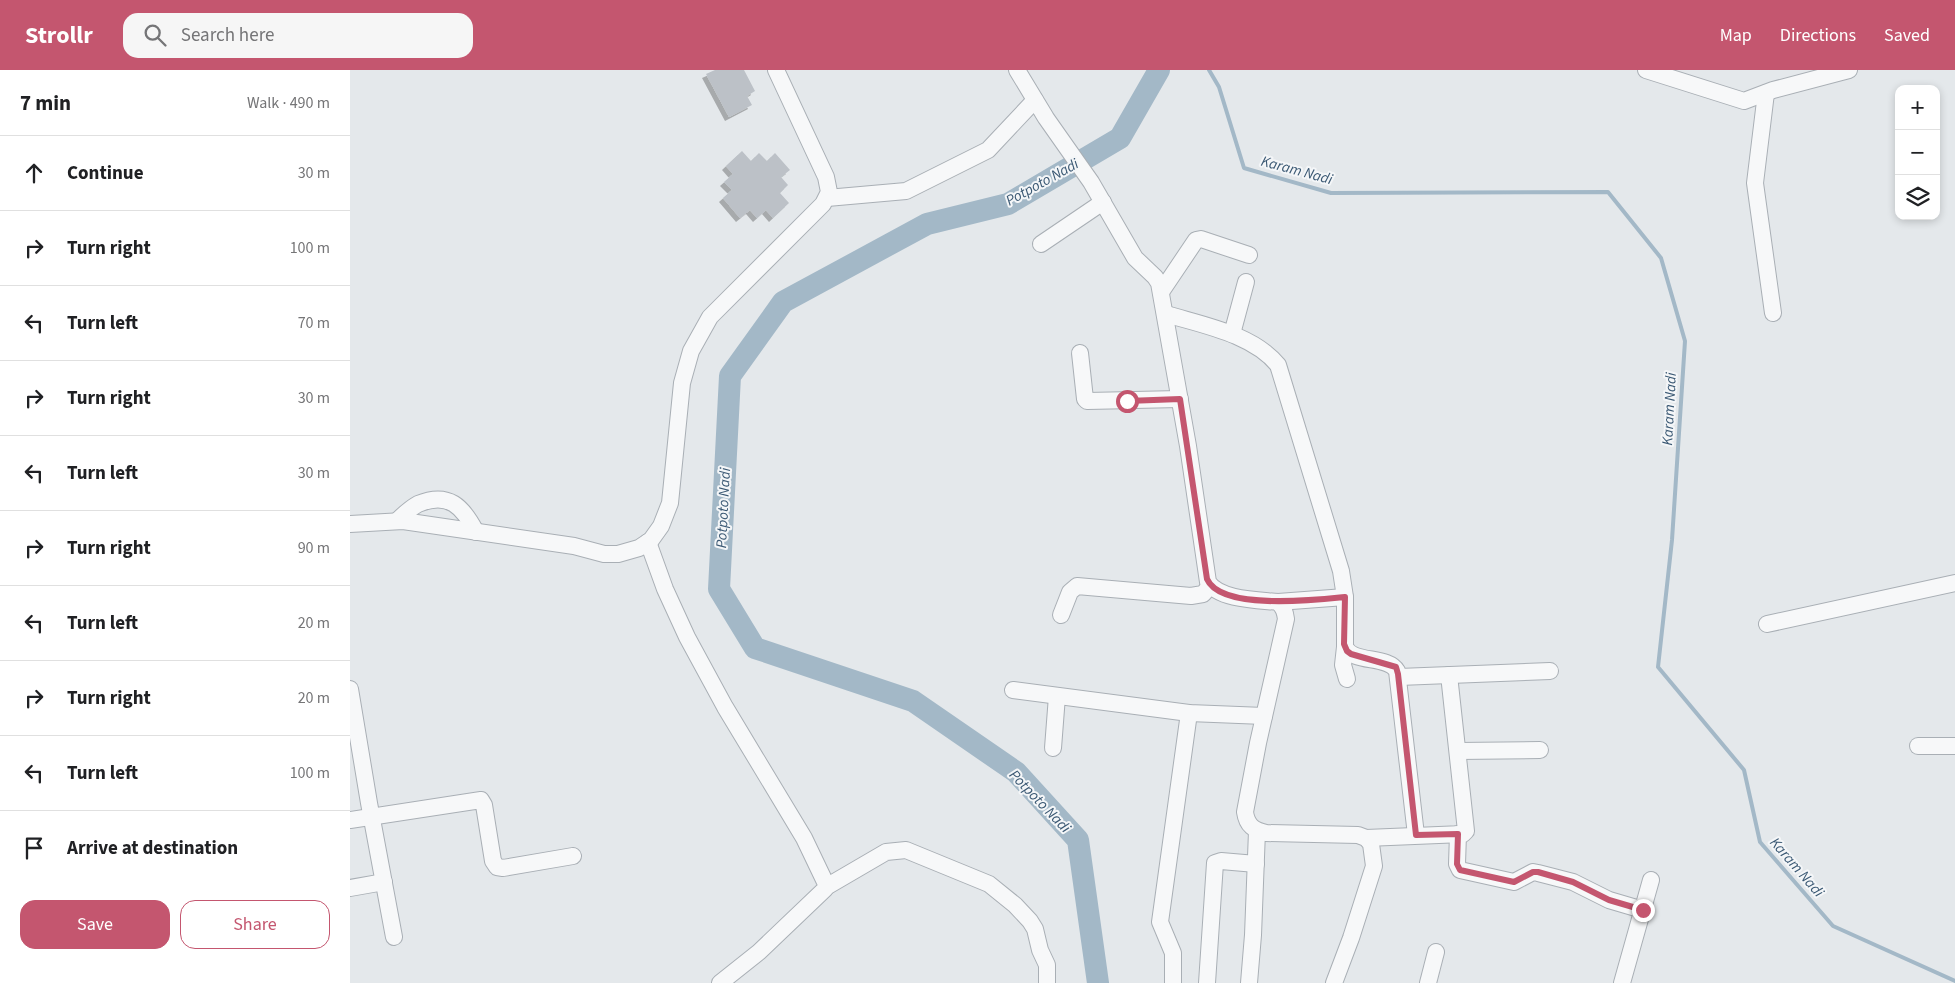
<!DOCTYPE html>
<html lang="en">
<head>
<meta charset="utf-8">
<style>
	:root { --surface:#fff; --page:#f6f6f6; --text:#202124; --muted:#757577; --line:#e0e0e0; --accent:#c4566f }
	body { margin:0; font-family:"Source Sans 3",sans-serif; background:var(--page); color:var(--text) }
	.controls { position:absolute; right:15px; top:15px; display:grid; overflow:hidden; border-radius:10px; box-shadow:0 2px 8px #0003 }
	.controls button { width:45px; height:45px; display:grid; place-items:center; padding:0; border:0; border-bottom:1px solid var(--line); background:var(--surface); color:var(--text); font:25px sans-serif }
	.stop { position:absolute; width:15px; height:15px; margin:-11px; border:4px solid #c4566f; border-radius:50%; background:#fff }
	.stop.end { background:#c4566f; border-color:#fff; box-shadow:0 1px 5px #0008 }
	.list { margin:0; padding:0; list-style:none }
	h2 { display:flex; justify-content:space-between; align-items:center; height:65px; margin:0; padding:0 20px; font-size:21px }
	h2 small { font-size:16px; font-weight:400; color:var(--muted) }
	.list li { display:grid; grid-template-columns:32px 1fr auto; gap:15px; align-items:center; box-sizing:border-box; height:75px; padding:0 20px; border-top:1px solid var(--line) }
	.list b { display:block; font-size:19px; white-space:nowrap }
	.list em { font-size:16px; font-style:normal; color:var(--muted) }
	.actions { display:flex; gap:10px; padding:15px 20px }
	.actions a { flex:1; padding:11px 0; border:1px solid var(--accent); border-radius:15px; text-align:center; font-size:18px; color:var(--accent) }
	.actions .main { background:var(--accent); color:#fff }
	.icon { flex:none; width:28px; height:28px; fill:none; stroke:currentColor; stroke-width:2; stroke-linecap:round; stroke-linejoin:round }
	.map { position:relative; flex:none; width:1605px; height:913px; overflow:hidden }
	header { display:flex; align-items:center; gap:30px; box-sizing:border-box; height:70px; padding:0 25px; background:var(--accent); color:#fff }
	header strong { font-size:24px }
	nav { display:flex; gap:28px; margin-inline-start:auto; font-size:18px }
	.search { width:350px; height:45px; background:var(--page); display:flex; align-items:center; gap:12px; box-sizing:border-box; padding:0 18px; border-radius:15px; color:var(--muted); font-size:19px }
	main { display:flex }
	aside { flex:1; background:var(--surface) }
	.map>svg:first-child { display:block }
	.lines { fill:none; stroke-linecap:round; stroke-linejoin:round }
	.stream { stroke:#a3b8c7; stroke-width:4 }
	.river { stroke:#a3b8c7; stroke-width:22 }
	.building { fill:#bcc1c7; filter:url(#shadow) }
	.minor-casing { stroke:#a9afb5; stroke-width:18 }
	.minor { stroke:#f7f8f9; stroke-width:16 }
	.route { stroke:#c4566f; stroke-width:6 }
	.labels { text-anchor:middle; stroke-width:4; stroke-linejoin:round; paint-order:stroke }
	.water-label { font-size:15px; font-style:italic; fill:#3a5873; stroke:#f4f6f8 }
</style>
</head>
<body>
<header>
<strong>Strollr</strong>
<div class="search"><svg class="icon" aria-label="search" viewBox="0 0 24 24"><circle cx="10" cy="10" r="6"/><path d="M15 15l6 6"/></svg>Search here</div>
<nav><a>Map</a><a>Directions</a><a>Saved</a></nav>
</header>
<main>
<aside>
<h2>7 min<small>Walk · 490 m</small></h2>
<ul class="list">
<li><svg class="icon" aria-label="ahead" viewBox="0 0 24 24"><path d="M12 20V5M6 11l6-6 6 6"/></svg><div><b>Continue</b></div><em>30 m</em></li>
<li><svg class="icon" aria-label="right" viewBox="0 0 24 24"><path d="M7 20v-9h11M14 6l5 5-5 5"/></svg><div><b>Turn right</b></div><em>100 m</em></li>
<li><svg class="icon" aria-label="left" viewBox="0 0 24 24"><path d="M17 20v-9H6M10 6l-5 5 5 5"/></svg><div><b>Turn left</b></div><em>70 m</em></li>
<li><svg class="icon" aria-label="right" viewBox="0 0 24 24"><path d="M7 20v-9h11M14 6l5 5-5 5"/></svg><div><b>Turn right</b></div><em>30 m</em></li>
<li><svg class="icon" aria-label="left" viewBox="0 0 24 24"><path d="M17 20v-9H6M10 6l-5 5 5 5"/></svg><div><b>Turn left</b></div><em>30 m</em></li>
<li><svg class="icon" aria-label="right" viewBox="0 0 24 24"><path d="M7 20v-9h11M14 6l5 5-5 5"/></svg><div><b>Turn right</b></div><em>90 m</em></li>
<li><svg class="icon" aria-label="left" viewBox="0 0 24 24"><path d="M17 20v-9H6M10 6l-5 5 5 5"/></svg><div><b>Turn left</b></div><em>20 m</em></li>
<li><svg class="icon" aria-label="right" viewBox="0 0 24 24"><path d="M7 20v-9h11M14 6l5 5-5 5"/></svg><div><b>Turn right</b></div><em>20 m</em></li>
<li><svg class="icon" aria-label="left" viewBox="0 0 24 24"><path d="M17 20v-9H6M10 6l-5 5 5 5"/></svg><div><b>Turn left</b></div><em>100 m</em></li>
<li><svg class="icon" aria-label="arrive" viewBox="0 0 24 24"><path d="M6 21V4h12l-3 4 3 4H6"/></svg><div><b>Arrive at destination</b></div></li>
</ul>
<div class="actions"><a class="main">Save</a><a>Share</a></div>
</aside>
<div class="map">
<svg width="1605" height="913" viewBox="0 0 1605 913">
	<defs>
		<filter id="shadow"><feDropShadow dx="-4" dy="4" stdDeviation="0" flood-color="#0004"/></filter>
	</defs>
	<rect width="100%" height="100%" fill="#e4e8eb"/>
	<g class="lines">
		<!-- stream -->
		<polyline class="stream" points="859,0 869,17 894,98 981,123 1258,122 1311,188 1335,271 1322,470 1308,597 1394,700 1410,772 1483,856 1605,911"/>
		<!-- river -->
		<polyline class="river" points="748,913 728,770 666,702 563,631 405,578 369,519 380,306 433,232 577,154 658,134 770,68 809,0"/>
	</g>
	<!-- building -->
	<g class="building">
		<polygon points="365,0 394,0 405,21 397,26 402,35 379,47 356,4"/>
		<polygon points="392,81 401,91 409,83 417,91 425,83 440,100 431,107 438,115 430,123 439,133 423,148 416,140 407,148 400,140 390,148 373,128 382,120 374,112 383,104 376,96"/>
	</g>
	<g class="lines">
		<defs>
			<g id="minor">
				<path d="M 667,0 L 696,48 L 741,112 L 785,188 L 805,207 L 809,213 L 838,376 L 858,512 C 869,530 909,530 928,532 C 934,538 935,542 936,549 L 908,673 L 895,742 C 897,756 904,760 916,763 L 1008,765 L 1016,768 L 1021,774 L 1024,796 L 1001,868 L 984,913"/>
				<polyline points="1296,0 1394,31 1423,20 1499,0"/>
				<polyline points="1416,23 1405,113 1423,243"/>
				<polyline points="477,128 556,121 638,80 685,30"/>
				<polyline points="691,174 753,132"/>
				<polyline points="811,222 846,170 851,169 899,185"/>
				<path d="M 816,244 C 852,255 903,264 928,295 L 991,501 L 995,527 L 995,577 C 1003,594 1038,585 1047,601 L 1066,765"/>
				<polyline points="882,264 896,212"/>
				<polyline points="730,283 735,329 737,331 830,329"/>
				<path d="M 47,451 C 53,445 61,438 68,434 C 99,421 113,437 126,462"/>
				<polyline points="0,454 53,451 224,476 254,484 268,484 289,478 301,470 311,456 320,433 332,313 341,281 360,247 473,134 479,122 476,107 426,0"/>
				<polyline points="298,472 315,519 337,567 375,637 454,768 476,814 475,819 409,882 370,913"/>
				<polyline points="928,532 995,527"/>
				<polyline points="711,545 720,522 727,516 841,526 853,524 860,516"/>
				<polyline points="1417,554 1605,513"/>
				<polyline points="995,577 993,595 997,609"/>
				<polyline points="1049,607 1200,601"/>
				<polyline points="0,619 19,733 44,867"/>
				<polyline points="663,620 839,643 914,646"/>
				<polyline points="1568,676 1605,676"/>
				<polyline points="703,678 707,626"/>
				<polyline points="1108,681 1190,680"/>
				<polyline points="0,750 131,730 134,735 143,791 147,797 153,798 223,786"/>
				<polyline points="1108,764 1107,794 1110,800 1164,812 1183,802 1188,803 1223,812 1259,830 1293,840"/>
				<polyline points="1016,768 1113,764 1116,761 1099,605"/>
				<polyline points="476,817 536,782 556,780 639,814 665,835 680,851 685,859 690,880 697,895 697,913"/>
				<polyline points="0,818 34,812"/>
				<polyline points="823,913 823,883 810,852 839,643"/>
				<polyline points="857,913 865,793 871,791 906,794"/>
				<polyline points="899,913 903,865 907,761"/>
				<polyline points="1078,913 1086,882"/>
				<polyline points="1272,913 1301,810"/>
			</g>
		</defs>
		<!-- minor casing -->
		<use href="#minor" class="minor-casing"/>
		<!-- minor -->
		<use href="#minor" class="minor"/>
	</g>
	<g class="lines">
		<!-- route -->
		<path class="route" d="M 777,331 L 830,329 L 857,509 C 871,541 966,530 995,527 L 994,574 L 997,581 L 1001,584 L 1046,597 L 1048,604 L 1066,765 L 1108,764 L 1107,794 L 1110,800 L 1164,812 L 1183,802 L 1188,802 L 1223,812 L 1259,830 L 1293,840"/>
	</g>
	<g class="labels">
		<!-- water labels -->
		<g class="water-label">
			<text transform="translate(947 100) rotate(15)" y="5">Karam Nadi</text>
			<text transform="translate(692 112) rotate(-29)" y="5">Potpoto Nadi</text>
			<text transform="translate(1319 339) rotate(-87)" y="5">Karam Nadi</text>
			<text transform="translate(373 438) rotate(-87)" y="5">Potpoto Nadi</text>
			<text transform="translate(690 731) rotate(46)" y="5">Potpoto Nadi</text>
			<text transform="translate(1447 797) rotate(49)" y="5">Karam Nadi</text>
		</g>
	</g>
</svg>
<div class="controls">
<button>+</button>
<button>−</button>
<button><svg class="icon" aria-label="layers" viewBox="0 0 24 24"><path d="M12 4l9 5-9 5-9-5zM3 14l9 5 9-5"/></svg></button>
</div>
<div class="stop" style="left:777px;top:331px"></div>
<div class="stop end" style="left:1293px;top:840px"></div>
</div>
</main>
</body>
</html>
